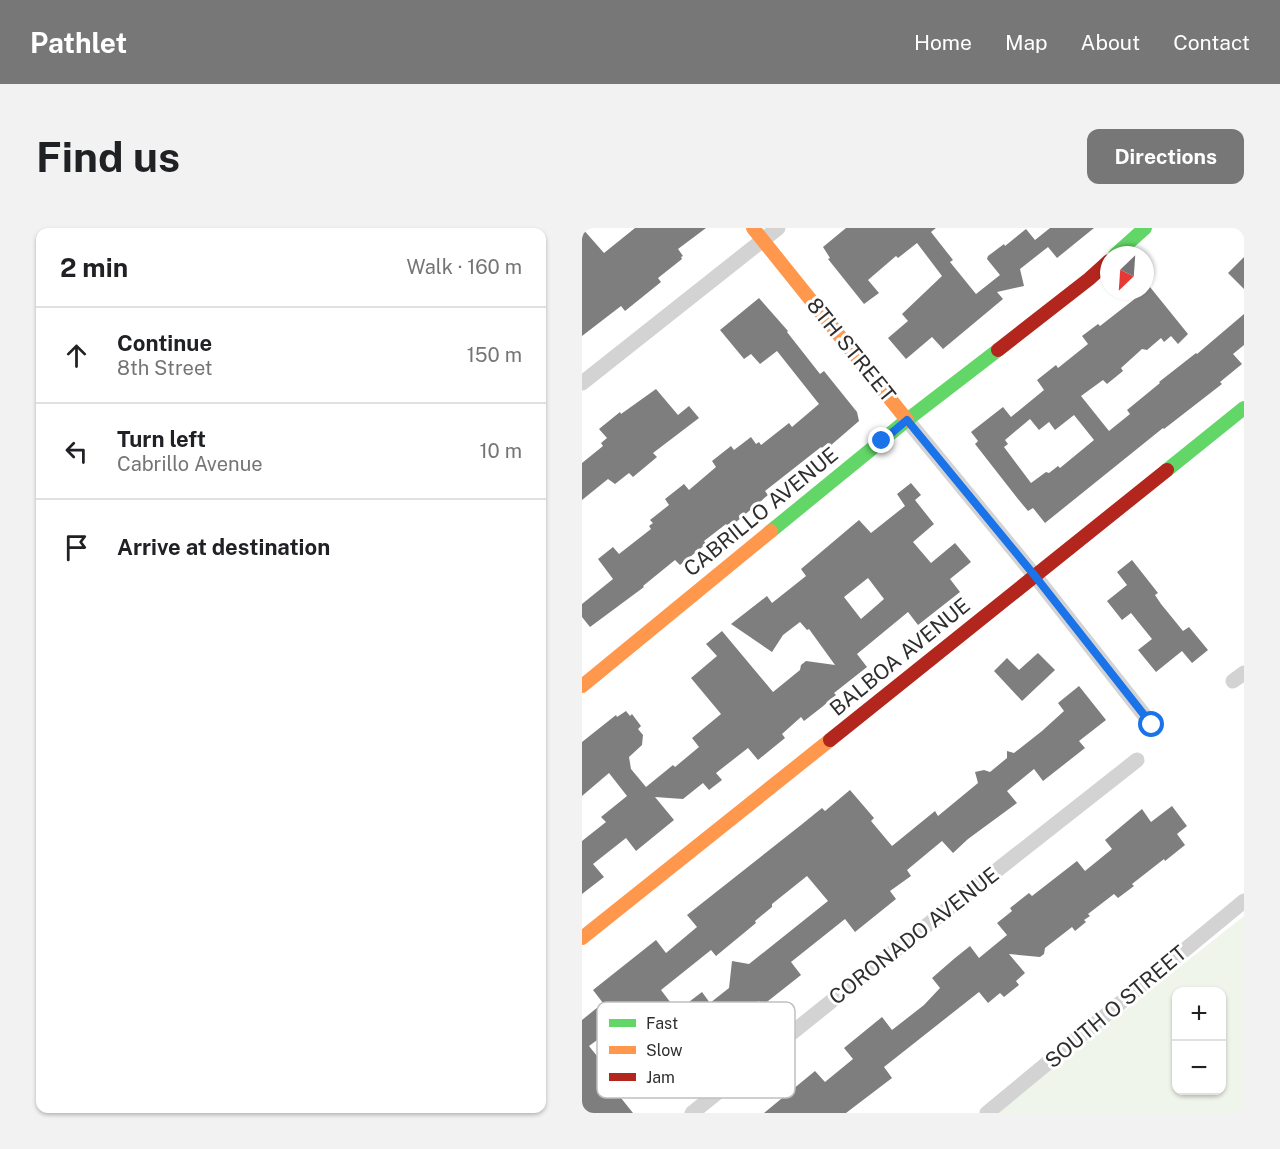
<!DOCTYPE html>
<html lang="en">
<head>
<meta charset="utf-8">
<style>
	:root { --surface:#fff; --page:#f2f2f2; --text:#202124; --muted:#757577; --line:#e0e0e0; --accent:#777 }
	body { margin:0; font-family:"Public Sans",sans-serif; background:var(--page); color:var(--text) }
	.controls { position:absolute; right:18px; bottom:18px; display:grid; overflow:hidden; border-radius:12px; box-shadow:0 2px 4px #0004 }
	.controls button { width:54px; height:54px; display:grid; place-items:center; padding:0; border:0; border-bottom:2px solid var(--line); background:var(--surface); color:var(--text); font:30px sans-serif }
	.compass { position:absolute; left:518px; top:18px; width:54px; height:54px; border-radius:50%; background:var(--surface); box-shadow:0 2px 4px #0004; rotate:205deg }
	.stop { position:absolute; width:18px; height:18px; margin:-14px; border:4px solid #1a73e8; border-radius:50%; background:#fff }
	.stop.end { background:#1a73e8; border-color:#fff; box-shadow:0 2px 6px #0008 }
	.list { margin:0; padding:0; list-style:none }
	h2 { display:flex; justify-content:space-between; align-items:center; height:78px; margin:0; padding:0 24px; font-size:26px }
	h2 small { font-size:20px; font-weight:400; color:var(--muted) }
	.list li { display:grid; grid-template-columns:39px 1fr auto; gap:18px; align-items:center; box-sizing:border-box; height:96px; padding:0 24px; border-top:2px solid var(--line) }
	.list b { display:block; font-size:22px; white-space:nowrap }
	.list p { margin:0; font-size:20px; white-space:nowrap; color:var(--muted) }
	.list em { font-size:20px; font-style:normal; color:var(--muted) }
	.icon { flex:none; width:33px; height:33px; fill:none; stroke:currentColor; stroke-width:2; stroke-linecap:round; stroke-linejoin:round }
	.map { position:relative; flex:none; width:662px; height:885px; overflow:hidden; border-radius:12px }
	header { display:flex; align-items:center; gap:36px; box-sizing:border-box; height:84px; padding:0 30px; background:var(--accent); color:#fff }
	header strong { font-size:28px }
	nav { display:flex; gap:33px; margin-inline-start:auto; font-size:21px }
	.intro { display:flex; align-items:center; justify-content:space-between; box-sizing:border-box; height:144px; padding:0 36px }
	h1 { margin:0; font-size:42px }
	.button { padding:15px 27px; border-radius:12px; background:var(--accent); color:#fff; font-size:21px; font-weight:700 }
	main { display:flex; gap:36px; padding:0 36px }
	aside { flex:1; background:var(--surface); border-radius:12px; box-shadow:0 2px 4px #0004 }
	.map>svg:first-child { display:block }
	.green { fill:#f0f5eb; fill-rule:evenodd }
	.building { fill:#7e7e7e; fill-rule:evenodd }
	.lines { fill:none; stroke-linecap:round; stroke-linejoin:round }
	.street { stroke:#d3d3d3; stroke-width:15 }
	.fast { stroke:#63d668; stroke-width:14 }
	.slow { stroke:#ff974d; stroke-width:14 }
	.jam { stroke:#b3261e; stroke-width:14 }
	.route { stroke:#1a73e8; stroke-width:8 }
	.labels { text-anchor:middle; stroke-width:6; stroke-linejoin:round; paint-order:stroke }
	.street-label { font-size:21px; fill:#2e2e2e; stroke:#fff }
	.key { fill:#fff; stroke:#c0c0c0; stroke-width:1.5 }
	.key-label { font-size:16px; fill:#2e2e2e }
</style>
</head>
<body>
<header>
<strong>Pathlet</strong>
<nav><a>Home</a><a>Map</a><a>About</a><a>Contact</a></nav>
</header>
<div class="intro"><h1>Find us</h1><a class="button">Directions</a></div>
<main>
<aside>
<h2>2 min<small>Walk · 160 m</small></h2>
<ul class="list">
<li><svg class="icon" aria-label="ahead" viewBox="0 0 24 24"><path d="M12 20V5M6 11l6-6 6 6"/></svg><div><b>Continue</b><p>8th Street</p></div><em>150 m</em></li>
<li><svg class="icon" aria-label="left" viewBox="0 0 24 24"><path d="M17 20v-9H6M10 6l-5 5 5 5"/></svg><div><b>Turn left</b><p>Cabrillo Avenue</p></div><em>10 m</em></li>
<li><svg class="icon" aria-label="arrive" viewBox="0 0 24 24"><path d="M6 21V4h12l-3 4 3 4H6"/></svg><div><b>Arrive at destination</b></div></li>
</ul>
</aside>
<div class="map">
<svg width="662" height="885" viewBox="0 0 662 885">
	<rect width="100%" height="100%" fill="#fff"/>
	<!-- green -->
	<path class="green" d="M 662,688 L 662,885 L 413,885 ZM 594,764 L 640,764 L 640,862 L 594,862 Z"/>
	<!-- building -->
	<g class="building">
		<polygon points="0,0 22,25 53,0 124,0 96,21 101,28 99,29 100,31 76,50 79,54 43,83 39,78 0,108"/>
		<polygon points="264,0 354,0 349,4 371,32 368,34 394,66 418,47 405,31 406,28 422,16 423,18 444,1 453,12 468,0 512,0 475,30 466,19 438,41 442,58 415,64 421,71 361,121 350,109 324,131 306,110 326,93 320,86 360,48 335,15 316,30 314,28 286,52 297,65 282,76 246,31 248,30 241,19"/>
		<polygon points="662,29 662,61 646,45"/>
		<path d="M 568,59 L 606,106 L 596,116 L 589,108 L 582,114 L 579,110 L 565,122 L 560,121 L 539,140 L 541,143 L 525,156 L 521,152 L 499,168 L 527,203 L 548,186 L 545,182 L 578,155 L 577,154 L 614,125 L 615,126 L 662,86 L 662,117 L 651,126 L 660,136 L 638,154 L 640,156 L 582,201 L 581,200 L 463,295 L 451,280 L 446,283 L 436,271 L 393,216 L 396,213 L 389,204 L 421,179 L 429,189 L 462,162 L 455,152 L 474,137 L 476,140 L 506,116 L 500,108 L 516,96 L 518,98 ZM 492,187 L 512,212 L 478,240 L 476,238 L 467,245 L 464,244 L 449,255 L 422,219 L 426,216 L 423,212 L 448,191 L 457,202 L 467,194 L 473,202 Z"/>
		<polygon points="177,70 206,103 205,104 238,146 242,143 275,184 277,193 248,218 246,215 240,220 239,219 183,263 186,267 147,300 144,296 122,313 124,316 98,337 93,332 61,358 62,359 8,399 0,389 0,376 31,351 16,331 31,319 37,326 69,301 67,298 71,295 68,292 87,277 83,271 102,256 107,262 134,239 130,233 149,218 152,222 169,209 174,216 177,214 179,217 207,195 210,199 237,176 195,123 178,136 169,126 162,131 138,102"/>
		<polygon points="74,161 96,187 107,178 117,190 71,225 75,229 51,249 47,245 33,256 26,251 0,272 0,235 21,218 19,215 25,210 17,201 38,184 39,186"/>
		<path d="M 329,255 L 339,267 L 333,272 L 352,296 L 331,314 L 349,335 L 373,315 L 389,334 L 368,351 L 378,364 L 336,397 L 326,384 L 275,426 L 285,439 L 252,465 L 254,467 L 240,479 L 222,493 L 219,489 L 200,506 L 203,510 L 176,532 L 166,520 L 134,545 L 140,552 L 127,562 L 121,555 L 101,571 L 73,569 L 92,592 L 54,623 L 44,610 L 11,636 L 22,649 L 0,666 L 0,613 L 24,594 L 19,589 L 45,568 L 27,545 L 0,568 L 0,514 L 34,487 L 35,489 L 44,483 L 48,488 L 50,486 L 59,498 L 56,501 L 61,507 L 60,517 L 47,529 L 49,541 L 64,559 L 91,537 L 93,539 L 117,519 L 110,510 L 139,486 L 109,450 L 135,428 L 124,416 L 140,403 L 191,464 L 218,442 L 219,437 L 224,433 L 253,437 L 227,401 L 225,402 L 218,394 L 201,407 L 190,424 L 149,396 L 185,368 L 190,375 L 224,348 L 219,341 L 277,292 L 289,305 L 323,278 L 315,266 ZM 286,350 L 302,371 L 279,391 L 262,369 Z"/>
		<polygon points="550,332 576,365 573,367 579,376 601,403 607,399 626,422 610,435 600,423 574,444 556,422 570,411 549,385 540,392 525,373 545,357 535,344"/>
		<polygon points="456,425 473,442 440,473 412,443 425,430 437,442"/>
		<path d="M 497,458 L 524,492 L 497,513 L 503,520 L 461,553 L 452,541 L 425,563 L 435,575 L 386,611 L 371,625 L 360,613 L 325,642 L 329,648 L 308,663 L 314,671 L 273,704 L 263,691 L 209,734 L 219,747 L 181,777 L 177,773 L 146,798 L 150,803 L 86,853 L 76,841 L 39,870 L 51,885 L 0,885 L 0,792 L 21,775 L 11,762 L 74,712 L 84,725 L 115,699 L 105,687 L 219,597 L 240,580 L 243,583 L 268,562 L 292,590 L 289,593 L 310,618 L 353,583 L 356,588 L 396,555 L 393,544 L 402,542 L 408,544 L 425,530 L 425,523 L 432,525 L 460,503 L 482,483 L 476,475 ZM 225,648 L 246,673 L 167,736 L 150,733 L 147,760 L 128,775 L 120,764 L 95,783 L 79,762 L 129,722 L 134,728 L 174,695 L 173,693 L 190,679 L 190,676 ZM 34,798 L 53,822 L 27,843 L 7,818 Z"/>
		<polygon points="590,578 605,598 595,606 603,617 583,633 582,631 550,656 552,658 536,670 532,666 506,686 508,688 502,692 504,694 493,703 490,699 463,720 462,726 458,729 427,726 443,745 434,753 437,757 422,769 418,765 406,775 397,764 302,839 310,850 264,885 182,885 233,843 243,854 271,831 262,820 300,789 310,802 342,777 358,760 350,750 373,730 388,718 397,730 425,707 415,695 430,683 428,680 447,665 450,668 495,633 503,643 530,621 523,612 560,581 569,594"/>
	</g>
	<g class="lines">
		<!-- street -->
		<g class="street">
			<polyline points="0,155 196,0"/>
			<polyline points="325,192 453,348 570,497"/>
			<polyline points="651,453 662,445"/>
			<polyline points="110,885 302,731 555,532"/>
			<polyline points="405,885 662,673"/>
		</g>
		<!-- fast -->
		<g class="fast">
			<polyline points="533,27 563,0"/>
			<polyline points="585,242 662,180"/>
			<polyline points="189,303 325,192 416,122"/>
		</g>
		<!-- slow -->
		<g class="slow">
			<polyline points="171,0 325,192"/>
			<polyline points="0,458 189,303"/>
			<polyline points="0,710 248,512"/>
		</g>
		<!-- jam -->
		<g class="jam">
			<polyline points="416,122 507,51 527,33"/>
			<polyline points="248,512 585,242"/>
		</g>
	</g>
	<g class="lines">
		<!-- route -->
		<polyline class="route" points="300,213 325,192 453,348 570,497"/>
	</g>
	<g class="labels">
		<!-- street labels -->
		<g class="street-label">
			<text transform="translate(269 122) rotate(51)" y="7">8TH STREET</text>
			<text transform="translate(179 284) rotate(-39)" y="7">CABRILLO AVENUE</text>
			<text transform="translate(318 429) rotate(-39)" y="7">BALBOA AVENUE</text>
			<text transform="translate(332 708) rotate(-38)" y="7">CORONADO AVENUE</text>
			<text transform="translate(534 779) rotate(-40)" y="7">SOUTH O STREET</text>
		</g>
	</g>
	<!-- legend -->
	<rect x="15" y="774" width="198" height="96" rx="9" class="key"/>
	<rect x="27" y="791" width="27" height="8" fill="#63d668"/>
	<rect x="27" y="818" width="27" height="8" fill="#ff974d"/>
	<rect x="27" y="845" width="27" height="8" fill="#b3261e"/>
	<g class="key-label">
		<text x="64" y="801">Fast</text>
		<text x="64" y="828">Slow</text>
		<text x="64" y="855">Jam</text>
	</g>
</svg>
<div class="controls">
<button>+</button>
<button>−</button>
</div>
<svg class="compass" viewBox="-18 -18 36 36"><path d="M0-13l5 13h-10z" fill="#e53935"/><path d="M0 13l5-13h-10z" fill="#757577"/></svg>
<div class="stop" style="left:570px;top:497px"></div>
<div class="stop end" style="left:300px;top:213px"></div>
</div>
</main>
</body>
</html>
